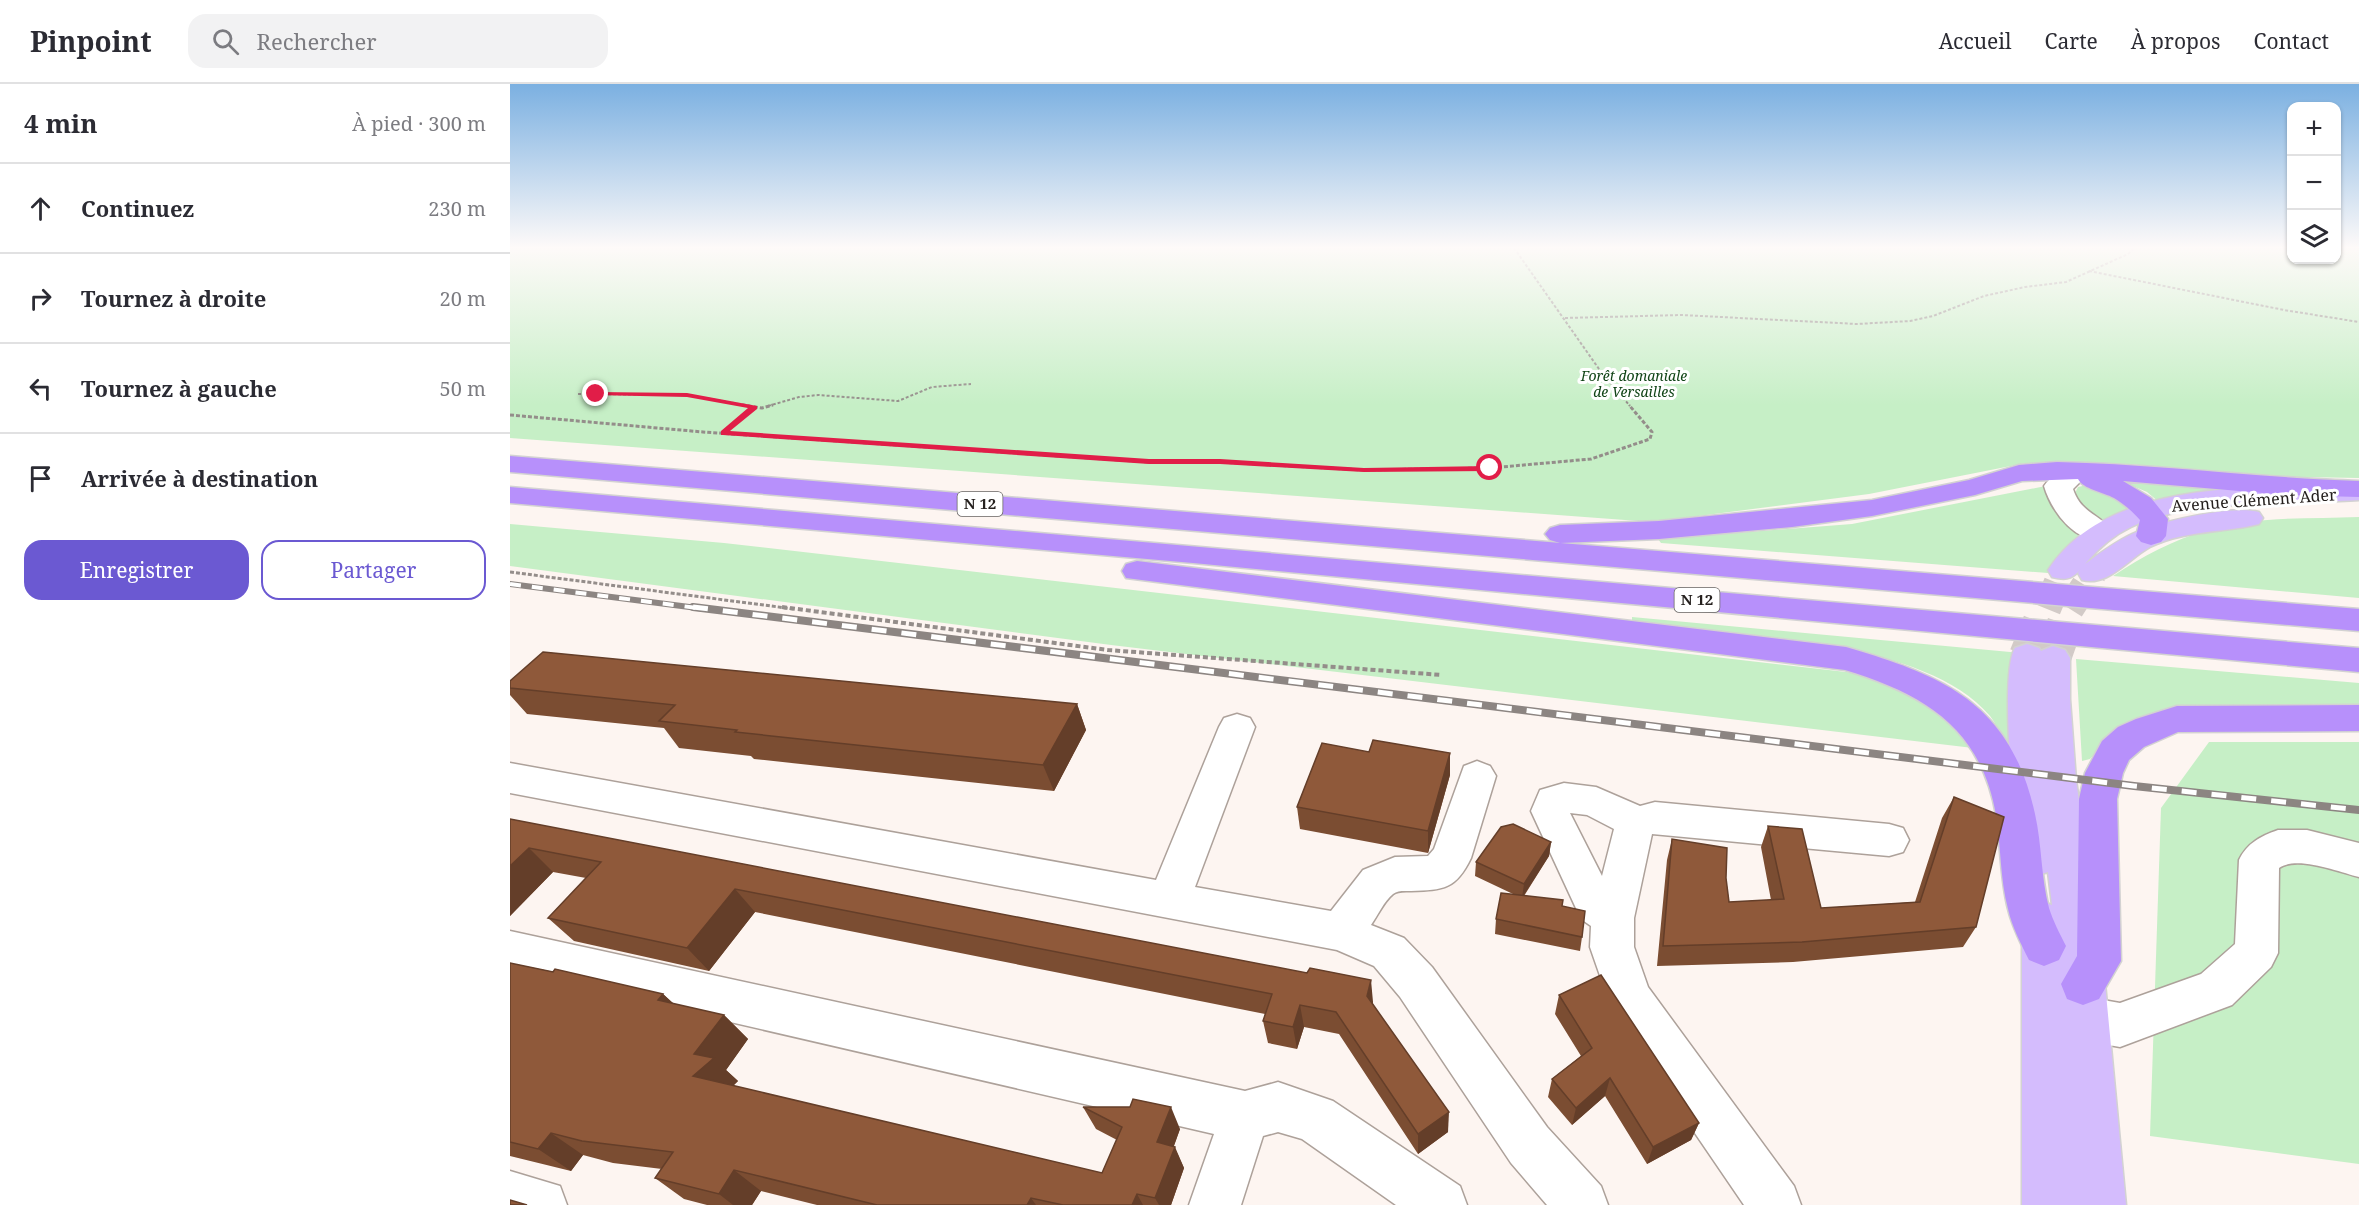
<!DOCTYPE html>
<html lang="fr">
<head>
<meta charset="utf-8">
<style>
	:root { --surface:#fff; --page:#f2f2f3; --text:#2b2b33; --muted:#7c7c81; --line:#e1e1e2; --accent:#6b59d2 }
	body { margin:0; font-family:"Noto Serif",serif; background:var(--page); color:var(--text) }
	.controls { position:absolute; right:18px; top:18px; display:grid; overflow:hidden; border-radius:12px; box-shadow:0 2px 4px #0004 }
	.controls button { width:54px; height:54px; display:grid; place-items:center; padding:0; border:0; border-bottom:2px solid var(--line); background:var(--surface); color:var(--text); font:30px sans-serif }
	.stop { position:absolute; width:18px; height:18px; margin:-14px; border:4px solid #e11d48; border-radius:50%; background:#fff }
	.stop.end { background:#e11d48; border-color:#fff; box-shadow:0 2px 6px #0008 }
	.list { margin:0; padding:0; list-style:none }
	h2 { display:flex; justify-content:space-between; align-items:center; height:78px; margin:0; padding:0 24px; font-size:26px }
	h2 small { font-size:20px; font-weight:400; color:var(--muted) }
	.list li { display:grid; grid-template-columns:39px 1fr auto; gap:18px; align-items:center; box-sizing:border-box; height:90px; padding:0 24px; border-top:2px solid var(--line) }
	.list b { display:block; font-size:22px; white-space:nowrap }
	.list em { font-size:20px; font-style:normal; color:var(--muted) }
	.actions { display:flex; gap:12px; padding:18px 24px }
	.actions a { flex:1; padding:14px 0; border:2px solid var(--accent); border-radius:18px; text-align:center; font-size:21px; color:var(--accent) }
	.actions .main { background:var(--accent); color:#fff }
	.icon { flex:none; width:33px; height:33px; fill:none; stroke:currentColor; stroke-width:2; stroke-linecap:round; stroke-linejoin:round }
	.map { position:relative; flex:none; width:1849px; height:1121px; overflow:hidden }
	header { display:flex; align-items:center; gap:36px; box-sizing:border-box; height:84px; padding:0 30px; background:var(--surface); border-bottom:2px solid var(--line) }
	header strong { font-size:28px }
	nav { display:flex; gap:33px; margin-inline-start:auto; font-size:21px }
	.search { width:420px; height:54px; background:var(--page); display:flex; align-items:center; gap:15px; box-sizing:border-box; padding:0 21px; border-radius:18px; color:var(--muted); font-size:22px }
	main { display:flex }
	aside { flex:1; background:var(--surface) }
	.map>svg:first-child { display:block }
	.green { fill:#c6efc6 }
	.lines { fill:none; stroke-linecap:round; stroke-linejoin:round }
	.major-tunnel-far1 { stroke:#d2cac7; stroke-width:28; stroke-dasharray:28 14; stroke-linecap:butt }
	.major-tunnel { stroke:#d2cac7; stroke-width:36; stroke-dasharray:36 18; stroke-linecap:butt }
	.minor-casing { stroke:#ada19a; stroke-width:3 }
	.major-casing { stroke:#d3d2d2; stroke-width:3 }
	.highway-casing { stroke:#d3d2d2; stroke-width:3 }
	.path-far2 { stroke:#948d8a; stroke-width:2; stroke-dasharray:3 2; stroke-linecap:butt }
	.path-far1 { stroke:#948d8a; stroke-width:3; stroke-dasharray:4 2; stroke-linecap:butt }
	.path { stroke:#948d8a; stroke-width:4; stroke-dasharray:5 3; stroke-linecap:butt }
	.minor { fill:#fff; fill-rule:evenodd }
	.major { fill:#d4bcfd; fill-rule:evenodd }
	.highway { fill:#b790fb; fill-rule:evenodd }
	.rail-far1-casing { stroke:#8c8582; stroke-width:6 }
	.rail-casing { stroke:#8c8582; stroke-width:8 }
	.rail-far1 { stroke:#fff; stroke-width:4; stroke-dasharray:11; stroke-linecap:butt }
	.rail { stroke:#fff; stroke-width:5; stroke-dasharray:15; stroke-linecap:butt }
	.wall { fill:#7b4d32 }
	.shaded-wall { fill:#643e29 }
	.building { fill:#8f593a; stroke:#643e29; stroke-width:1.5 }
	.route { fill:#e11d48 }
	.labels { text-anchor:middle; stroke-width:6; stroke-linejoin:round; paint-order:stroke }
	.far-park-label { font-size:14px; font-style:italic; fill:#104416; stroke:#fff }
	.shield { fill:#fff; stroke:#666362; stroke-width:1.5 }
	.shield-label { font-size:15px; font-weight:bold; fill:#25201e }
	.street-label { font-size:16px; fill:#25201e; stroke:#fff }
</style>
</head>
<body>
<header>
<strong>Pinpoint</strong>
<div class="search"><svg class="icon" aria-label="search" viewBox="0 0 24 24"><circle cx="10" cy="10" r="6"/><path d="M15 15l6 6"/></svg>Rechercher</div>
<nav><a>Accueil</a><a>Carte</a><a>À propos</a><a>Contact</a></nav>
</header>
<main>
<aside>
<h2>4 min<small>À pied · 300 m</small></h2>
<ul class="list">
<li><svg class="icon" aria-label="ahead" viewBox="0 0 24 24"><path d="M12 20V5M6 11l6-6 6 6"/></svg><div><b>Continuez</b></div><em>230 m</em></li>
<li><svg class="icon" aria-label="right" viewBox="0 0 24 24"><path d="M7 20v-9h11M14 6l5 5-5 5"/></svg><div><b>Tournez à droite</b></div><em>20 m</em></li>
<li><svg class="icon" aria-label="left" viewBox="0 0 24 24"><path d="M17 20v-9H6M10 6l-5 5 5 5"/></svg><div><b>Tournez à gauche</b></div><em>50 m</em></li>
<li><svg class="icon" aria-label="arrive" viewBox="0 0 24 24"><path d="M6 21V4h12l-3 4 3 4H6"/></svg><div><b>Arrivée à destination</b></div></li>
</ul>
<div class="actions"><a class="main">Enregistrer</a><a>Partager</a></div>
</aside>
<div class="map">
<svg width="1849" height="1121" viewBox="0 0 1849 1121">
	<rect width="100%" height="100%" fill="#fdf5f1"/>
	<!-- green -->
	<g class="green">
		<polygon points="0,164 1781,164 1782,176 1826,176 1827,164 1849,164 1849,394 1738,392 1619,380 1516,379 1359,410 1142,438 0,354"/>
		<polygon points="1599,392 1760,405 1650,419 1637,408"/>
		<polygon points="1541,401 1573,445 1567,457 1538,489 1151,459 1148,455 1342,440"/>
		<path d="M 1577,401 L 1629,425 L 1594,441 C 1580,437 1569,423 1565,409 L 1568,403 Z"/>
		<path d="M 1849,433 L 1849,514 L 1603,492 C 1633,472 1663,456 1698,446 C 1746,432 1800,435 1849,433 Z"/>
		<polygon points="0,440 214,459 1345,589 1386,601 1444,637 1463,664 601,561 0,482"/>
		<path d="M 1122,533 L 1511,569 L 1498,669 C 1493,658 1488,642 1480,632 C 1447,593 1384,574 1335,566 L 1122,538 Z"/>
		<polygon points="1566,575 1849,599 1849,625 1698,625 1590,664 1580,675 1572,677"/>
		<polygon points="1699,658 1849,658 1849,1080 1640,1052 1651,724"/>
	</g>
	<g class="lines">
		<!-- major-tunnel-far1 -->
		<g class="major-tunnel-far1">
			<polyline points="1537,525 1553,486"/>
			<polyline points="1560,525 1583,489"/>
		</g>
		<!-- major-tunnel -->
		<g class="major-tunnel">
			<polyline points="1517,572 1537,523"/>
			<polyline points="1543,574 1561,523"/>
		</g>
		<defs>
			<g id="minor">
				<path d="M 1559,387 L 1569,389 L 1573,395 L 1563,405 C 1571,430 1591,430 1604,449 L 1599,455 C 1568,463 1542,429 1534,402 C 1540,393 1549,389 1559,387 Z"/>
				<path d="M 727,630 L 740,634 L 745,643 L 685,803 L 821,827 L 853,786 L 885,773 L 918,772 L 924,765 L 954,682 L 967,677 L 980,682 L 986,692 L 961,774 C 946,805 934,806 901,807 C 895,807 888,806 883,810 C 874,817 868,831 861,841 L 894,854 L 922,883 L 1037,1043 L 1091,1102 L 1098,1121 L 1037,1121 L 1001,1079 L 890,913 L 864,882 L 827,866 L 0,709 L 0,679 L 646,796 L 709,643 L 714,634 Z"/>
				<path d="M 1054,699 L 1086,703 L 1130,722 L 1145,718 L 1379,740 L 1393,744 L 1399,756 L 1393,768 L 1379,772 L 1142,750 L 1124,834 L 1124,863 L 1138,903 L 1284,1102 L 1291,1121 L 1234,1121 L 1103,929 L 1080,863 L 1081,842 L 1071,835 L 1021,727 L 1030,706 ZM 1060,729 L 1077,731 L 1104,745 L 1092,792 Z"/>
				<path d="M 1768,746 L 1797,746 L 1849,759 L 1849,793 C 1829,788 1787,771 1769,784 L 1768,869 L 1761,883 L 1722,921 L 1610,963 L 1576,957 L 1560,950 L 1553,935 L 1560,920 L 1576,913 L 1610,919 L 1691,890 L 1725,860 L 1729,776 C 1737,759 1751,752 1768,746 Z"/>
				<polygon points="0,847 735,1007 768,998 823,1017 950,1102 957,1121 886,1121 792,1055 768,1048 753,1052 731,1121 679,1121 704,1050 0,887"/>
				<polygon points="0,1087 50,1102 57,1121 0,1121"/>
			</g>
			<g id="major">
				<path d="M 1849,400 L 1849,416 C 1786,420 1676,415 1621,443 C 1602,452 1588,465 1575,480 C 1590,469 1605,458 1622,450 C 1648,438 1721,421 1749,428 L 1753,434 L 1749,440 C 1713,449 1674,446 1640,463 C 1618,475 1598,503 1572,496 L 1568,489 L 1570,486 C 1561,496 1554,496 1542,493 L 1538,486 C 1600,392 1750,405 1849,400 Z"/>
				<path d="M 1517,560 L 1529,564 L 1531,567 L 1543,562 L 1555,566 L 1560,574 L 1560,615 L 1566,696 L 1595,899 L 1616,1121 L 1512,1121 L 1512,837 L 1518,824 L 1533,818 L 1542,821 L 1538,788 L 1528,791 L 1514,786 L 1508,774 C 1505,734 1489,591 1505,564 Z"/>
			</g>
			<g id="highway">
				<polygon points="0,372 1849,525 1849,547 0,388"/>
				<path d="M 1547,378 C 1648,380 1748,394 1849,397 L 1849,413 L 1776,411 L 1613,397 L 1641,414 L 1658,435 L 1656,452 L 1651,458 L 1641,461 L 1631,458 L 1626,452 L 1630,436 C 1622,427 1614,420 1604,414 C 1593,408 1573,405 1568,395 L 1512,397 L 1465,411 L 1362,432 L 1282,443 L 1149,455 L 1050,459 L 1040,456 L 1035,450 L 1040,444 L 1050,441 L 1149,437 L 1362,416 L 1459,396 L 1509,381 Z"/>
				<polygon points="0,403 1849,564 1849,588 683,479 0,419"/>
				<path d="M 627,477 L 1336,563 C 1435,592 1501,620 1525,730 C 1532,761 1531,794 1539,824 C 1543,837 1550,850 1556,862 L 1549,876 L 1534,882 L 1519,876 C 1511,860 1502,843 1498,825 C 1490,795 1491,762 1486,731 C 1471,644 1414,610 1335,586 L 616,494 L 612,487 L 616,480 Z"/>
				<polygon points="1849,621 1849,647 1668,648 1634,663 1619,676 1613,689 1607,715 1611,877 1589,915 1573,921 1557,915 1551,900 1567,872 1569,715 1575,689 1592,657 1608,643 1626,635 1667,622"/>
			</g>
		</defs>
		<!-- minor casing -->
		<use href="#minor" class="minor-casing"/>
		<!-- major casing -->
		<use href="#major" class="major-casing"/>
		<!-- highway casing -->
		<use href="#highway" class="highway-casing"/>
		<!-- path-far2 -->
		<g class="path-far2">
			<polyline points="1004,164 1089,285 1120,322"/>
			<polyline points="1579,187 1774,226 1849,238"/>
			<polyline points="1055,234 1172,231 1347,240 1400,237 1423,232 1474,212 1515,203 1556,198 1618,170 1625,164"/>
			<polyline points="68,310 177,311 241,322"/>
			<polyline points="258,322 289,313 308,311 388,317 422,303 461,300"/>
		</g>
		<!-- path-far1 -->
		<g class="path-far1">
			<polyline points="232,321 252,324 263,321"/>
			<polyline points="0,331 193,348 639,378 710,378 854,386 980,384 1081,375 1140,355 1142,348 1119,321"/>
			<polyline points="214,349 244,323"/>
			<polyline points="0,488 284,525"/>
		</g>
		<!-- path -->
		<polyline class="path" points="272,523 598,566 932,591"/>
		<!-- minor -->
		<use href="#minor" class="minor"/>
		<!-- major -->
		<use href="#major" class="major"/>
		<!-- highway -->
		<use href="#highway" class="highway"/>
		<defs>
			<polyline id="rail-far1" points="0,500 195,525"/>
			<polyline id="rail" points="183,523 1624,702 1849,726"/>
		</defs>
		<!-- rail-far1 casing -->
		<use href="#rail-far1" class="rail-far1-casing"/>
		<!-- rail casing -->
		<use href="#rail" class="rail-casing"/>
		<!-- rail-far1 -->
		<use href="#rail-far1" class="rail-far1"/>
		<!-- rail -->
		<use href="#rail" class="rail"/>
	</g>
	<!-- wall -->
	<g class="wall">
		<polygon points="0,597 567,620 576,646 544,707 244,675 241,672 169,664 154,644 17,630 0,611"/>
		<polygon points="859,668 940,669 940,691 918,769 790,745 787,723"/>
		<polygon points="1444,713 1466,843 1453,863 1283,878 1147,882 1157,776 1162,755 1216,794 1219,818 1261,816 1251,763 1258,742 1311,824 1405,818 1432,734"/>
		<polygon points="0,735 863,918 863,920 938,1048 908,1070 829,950 794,943 787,965 758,959 753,937 755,930 245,828 199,887 64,857 38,834 76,794 43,788 0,832"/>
		<polygon points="1041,758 1039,772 1014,812 1052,822 1072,853 1070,867 985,850 986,835 1003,810 965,792 966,778"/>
		<polygon points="0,879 153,910 164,920 214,931 238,955 216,986 228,997 223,1002 592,1089 607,1056 586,1045 573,1023 670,1045 664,1062 674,1084 661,1121 307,1121 251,1107 242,1121 197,1121 174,1115 145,1094 152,1085 103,1079 73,1071 61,1087 0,1072"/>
		<polygon points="1049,911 1189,1039 1181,1056 1137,1080 1095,1012 1062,1041 1038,1013 1042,995 1071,972 1045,930"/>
	</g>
	<!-- shaded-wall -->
	<g class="shaded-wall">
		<polygon points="567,620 576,646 544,707 533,681"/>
		<polygon points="940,669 940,691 918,769 918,747"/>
		<polygon points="1041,758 1039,772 1012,814 1014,800"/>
		<polygon points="19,764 43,788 0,832 0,782"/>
		<polygon points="225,805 245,828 199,887 177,864"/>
		<polygon points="861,896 863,918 859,934 857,912"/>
		<polygon points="153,910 179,934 148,916"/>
		<polygon points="790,921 794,943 787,965 783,943"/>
		<polygon points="214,931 238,955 216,986 228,997 209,1015 183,992 184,970"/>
		<polygon points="1100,994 1095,1012 1062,1041 1066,1024"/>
		<polygon points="661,1023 670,1045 657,1080 647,1058"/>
		<polygon points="939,1028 938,1048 908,1070 908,1050"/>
		<polygon points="1189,1039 1181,1056 1137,1080 1143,1063"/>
		<polygon points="41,1049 73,1071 61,1087 28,1065"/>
		<polygon points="665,1063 674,1084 661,1121 649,1121 645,1114"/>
		<polygon points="224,1086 251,1107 242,1121 223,1121 209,1110"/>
		<polygon points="627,1110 633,1121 622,1121"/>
		<polygon points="521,1114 526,1121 517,1121"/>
	</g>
	<!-- building -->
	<g class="building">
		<polygon points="33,568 567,620 533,681 225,648 227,646 149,637 165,621 0,604 0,597"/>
		<polygon points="863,656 940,669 918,747 787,723 812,659 859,668"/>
		<polygon points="1444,713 1494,733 1466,843 1292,858 1153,862 1162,755 1217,764 1216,794 1219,818 1274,815 1258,742 1292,745 1311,824 1410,818"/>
		<polygon points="0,735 797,889 800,884 861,896 857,912 939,1028 908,1050 826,928 790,921 783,943 753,937 762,910 225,805 177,864 38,834 91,778 19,764 0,782"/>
		<polygon points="1003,740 1041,758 1014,800 966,778 991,743"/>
		<polygon points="991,809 1053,816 1052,822 1075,827 1072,853 986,835"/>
		<polygon points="0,879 43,888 45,885 153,910 148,916 214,931 184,970 204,974 183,992 592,1089 612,1043 573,1023 620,1023 623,1015 661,1023 647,1058 665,1063 645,1114 627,1110 622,1121 553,1121 521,1114 517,1121 367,1121 224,1086 209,1110 145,1094 163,1068 72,1057 41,1049 28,1065 0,1058"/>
		<polygon points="1091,891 1189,1039 1143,1063 1100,994 1066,1024 1042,995 1082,964 1049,911"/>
		<polygon points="0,1116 17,1121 0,1121"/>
	</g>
	<!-- sky -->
	<linearGradient id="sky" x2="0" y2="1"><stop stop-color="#7bb0e1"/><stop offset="0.51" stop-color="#fefaf9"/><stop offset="1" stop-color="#fefaf9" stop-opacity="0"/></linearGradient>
	<rect width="1849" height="321" fill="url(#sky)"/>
	<!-- route -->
	<polygon class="route" points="86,308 177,309 247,322 247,325 220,347 639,375 710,375 854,384 980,382 984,384 980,387 854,388 710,380 639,380 213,351 211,351 211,347 238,324 177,313 83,311"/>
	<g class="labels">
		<!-- far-park labels -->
		<g class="far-park-label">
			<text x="1124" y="297">Forêt domaniale<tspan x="1124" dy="16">de Versailles</tspan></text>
		</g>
		<!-- shield labels -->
		<g class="shield">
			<rect x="447.5" y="408" width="45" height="24" rx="4.5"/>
			<rect x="1164.5" y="504" width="45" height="24" rx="4.5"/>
		</g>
		<g class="shield-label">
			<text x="470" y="425">N 12</text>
			<text x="1187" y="521">N 12</text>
		</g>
		<!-- street labels -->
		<g class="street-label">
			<text transform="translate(1744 416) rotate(-4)" y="6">Avenue Clément Ader</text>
		</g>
	</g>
</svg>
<div class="controls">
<button>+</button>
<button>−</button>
<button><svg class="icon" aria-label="layers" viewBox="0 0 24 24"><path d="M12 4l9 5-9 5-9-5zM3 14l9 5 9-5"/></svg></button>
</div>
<div class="stop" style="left:980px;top:384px"></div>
<div class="stop end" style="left:86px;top:310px"></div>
</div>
</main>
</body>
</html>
